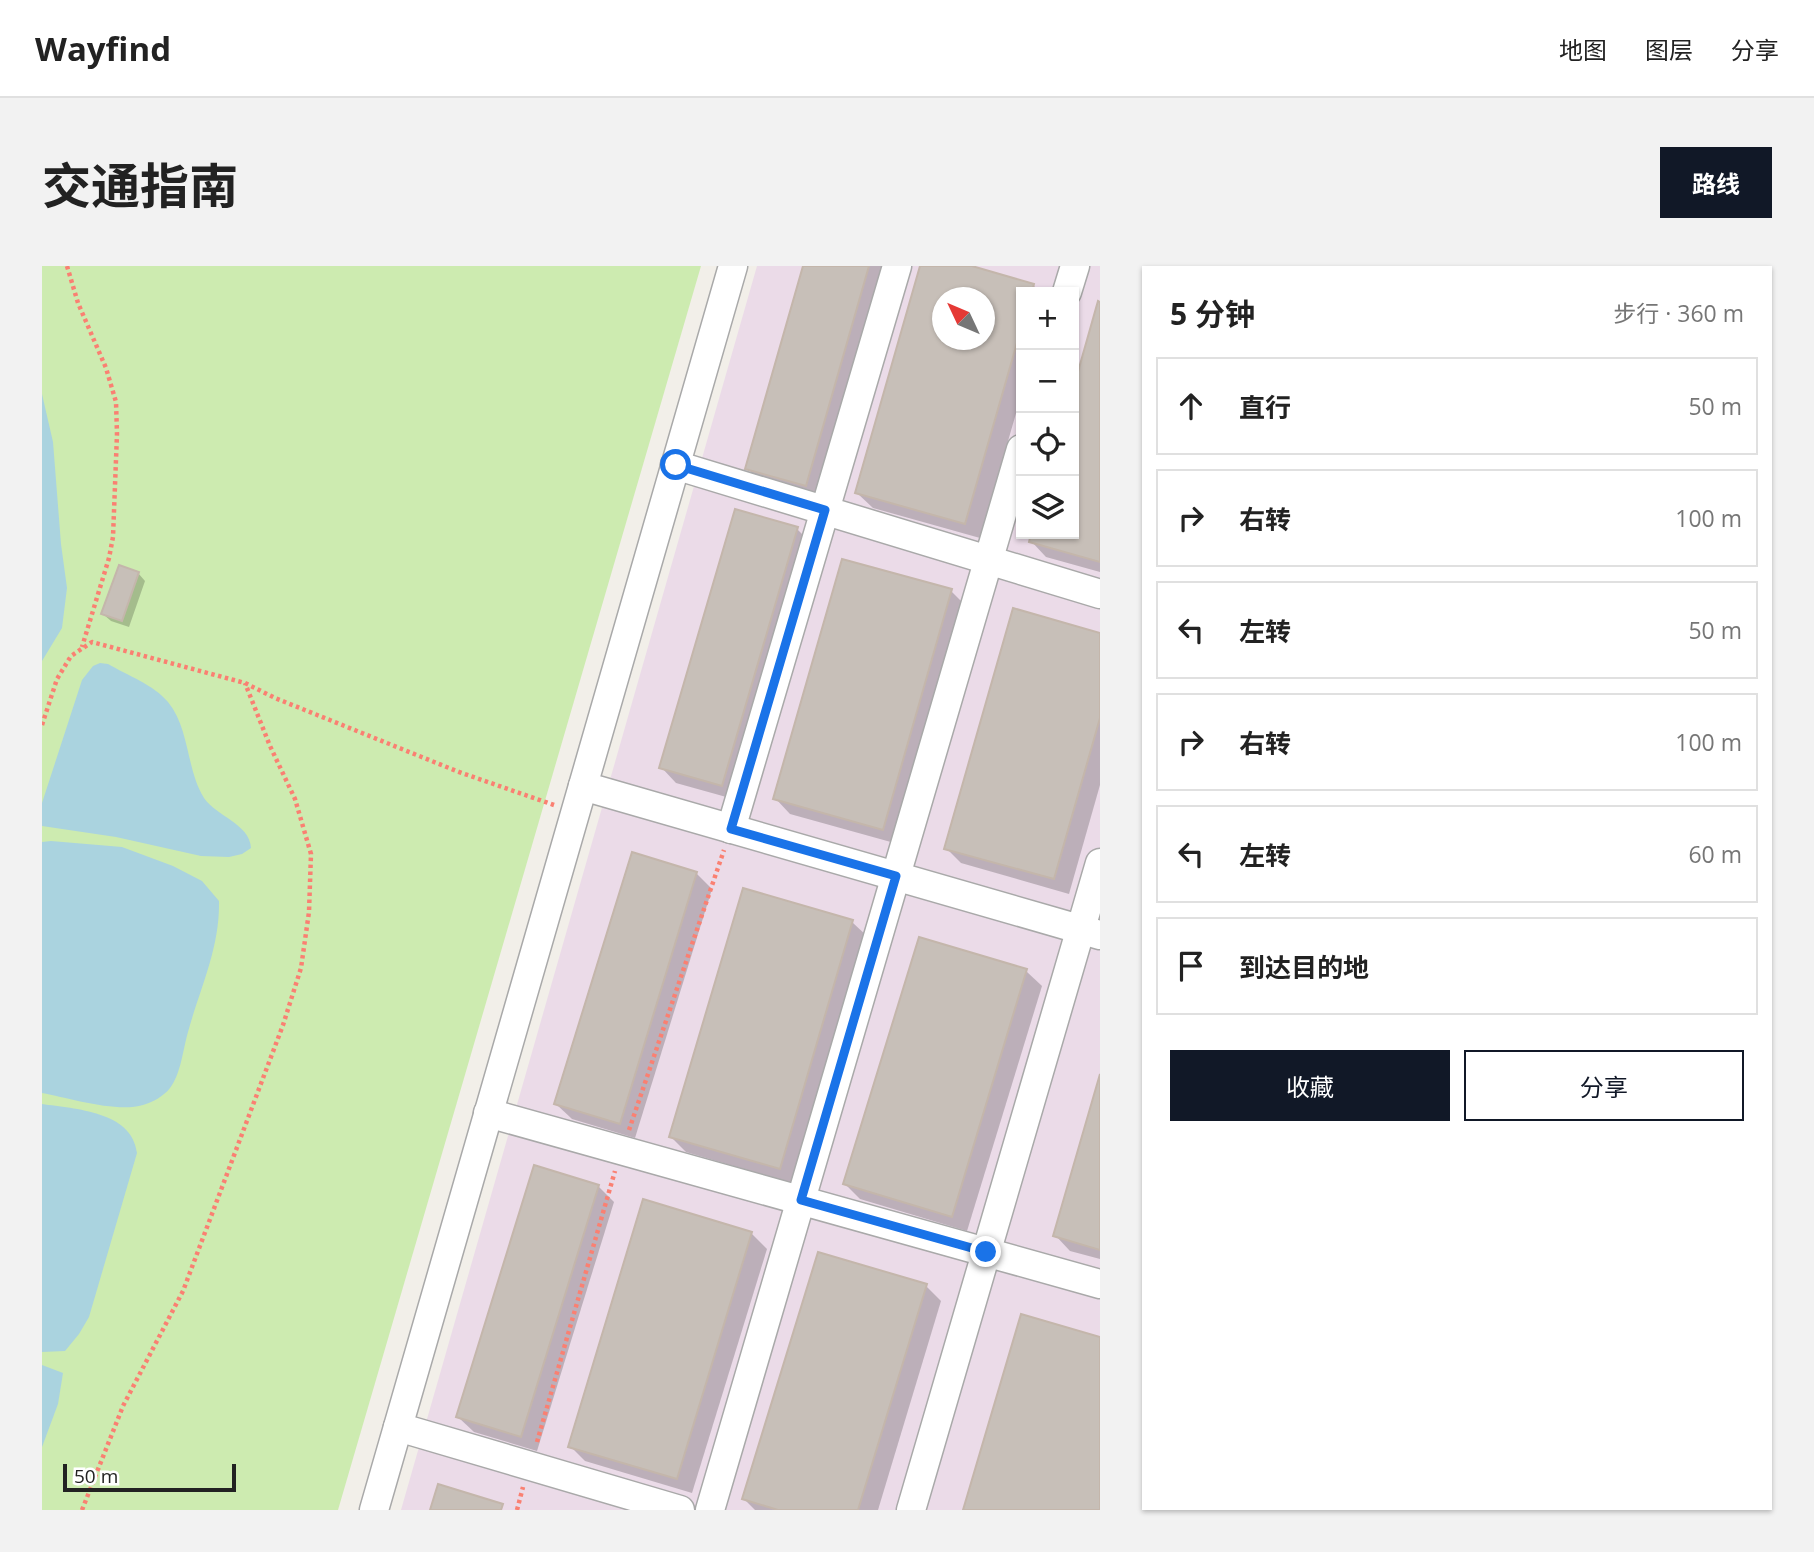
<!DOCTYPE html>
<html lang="zh">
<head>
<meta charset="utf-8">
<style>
	:root { --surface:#fff; --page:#f2f2f2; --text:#222; --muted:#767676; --line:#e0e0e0; --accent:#111827 }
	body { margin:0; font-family:"Open Sans","Noto Sans SC",sans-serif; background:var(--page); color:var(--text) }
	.controls { position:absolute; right:21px; top:21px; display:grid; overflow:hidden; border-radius:0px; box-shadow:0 2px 5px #0004 }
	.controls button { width:63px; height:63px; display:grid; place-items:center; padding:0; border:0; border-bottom:2px solid var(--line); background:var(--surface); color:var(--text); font:35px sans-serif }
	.compass { position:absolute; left:890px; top:21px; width:63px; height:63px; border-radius:50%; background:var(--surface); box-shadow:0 2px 5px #0004; rotate:314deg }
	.scale { position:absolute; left:21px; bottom:18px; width:173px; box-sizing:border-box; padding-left:7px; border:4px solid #222; border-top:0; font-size:19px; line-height:24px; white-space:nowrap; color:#222; -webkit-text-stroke:5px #fff; paint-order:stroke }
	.stop { position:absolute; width:21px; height:21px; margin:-16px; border:5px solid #1a73e8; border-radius:50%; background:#fff }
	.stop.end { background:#1a73e8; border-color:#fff; box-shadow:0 2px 7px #0008 }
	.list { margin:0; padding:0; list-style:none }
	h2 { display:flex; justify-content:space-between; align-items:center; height:91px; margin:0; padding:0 28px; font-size:30px }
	h2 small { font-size:23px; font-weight:400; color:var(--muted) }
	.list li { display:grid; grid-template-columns:46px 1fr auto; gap:21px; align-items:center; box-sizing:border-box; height:98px; margin:0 14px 14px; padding:0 14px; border:2px solid var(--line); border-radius:0px }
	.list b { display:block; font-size:26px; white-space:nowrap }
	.list em { font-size:23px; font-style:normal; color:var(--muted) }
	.actions { display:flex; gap:14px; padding:21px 28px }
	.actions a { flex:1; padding:16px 0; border:2px solid var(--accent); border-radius:0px; text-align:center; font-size:24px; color:var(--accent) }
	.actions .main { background:var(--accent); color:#fff }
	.icon { flex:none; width:38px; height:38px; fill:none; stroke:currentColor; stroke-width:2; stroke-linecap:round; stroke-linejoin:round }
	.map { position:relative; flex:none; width:1058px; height:1244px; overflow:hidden; border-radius:0px }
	header { display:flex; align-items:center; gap:42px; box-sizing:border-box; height:98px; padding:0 35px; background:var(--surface); border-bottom:2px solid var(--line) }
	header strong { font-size:33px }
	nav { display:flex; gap:38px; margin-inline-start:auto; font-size:24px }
	.intro { display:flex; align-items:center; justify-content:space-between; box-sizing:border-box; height:168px; padding:0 42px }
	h1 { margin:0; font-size:49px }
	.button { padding:18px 32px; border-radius:0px; background:var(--accent); color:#fff; font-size:24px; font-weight:700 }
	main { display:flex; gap:42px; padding:0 42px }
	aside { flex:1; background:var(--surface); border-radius:0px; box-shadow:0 2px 5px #0004 }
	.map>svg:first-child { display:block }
	.industrial { fill:#ebdbe8; fill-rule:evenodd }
	.grass { fill:#cdebb0 }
	.water { fill:#aad3df }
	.shadow { fill:#0003; fill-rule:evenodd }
	.building { fill:#c7bfb8; stroke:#c4b6ab; stroke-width:2; fill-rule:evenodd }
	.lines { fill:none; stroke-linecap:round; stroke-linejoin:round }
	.minor-casing { stroke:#a9a9a9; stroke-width:31 }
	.path { stroke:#fa8072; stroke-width:4.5; stroke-dasharray:3.5 3.5; stroke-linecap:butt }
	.minor { stroke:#fff; stroke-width:28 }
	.route { stroke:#1a73e8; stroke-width:9 }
</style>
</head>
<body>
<header>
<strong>Wayfind</strong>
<nav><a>地图</a><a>图层</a><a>分享</a></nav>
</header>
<div class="intro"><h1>交通指南</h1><a class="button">路线</a></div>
<main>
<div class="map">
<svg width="1058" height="1244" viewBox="0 0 1058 1244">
	<rect width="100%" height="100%" fill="#f2efe9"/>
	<!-- industrial -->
	<path class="industrial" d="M 715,0 L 1058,0 L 1058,1244 L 359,1244 ZM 979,26 L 1032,26 L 1032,268 L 979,268 ZM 901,32 L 943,32 L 943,74 L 901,74 Z"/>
	<!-- grass -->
	<polygon class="grass" points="0,0 659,0 296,1244 0,1244"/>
	<!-- water -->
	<g class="water">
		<polygon points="0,128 11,176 19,278 25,322 20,362 0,395"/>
		<path d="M 58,397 L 66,398 C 85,409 112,419 126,436 C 148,463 144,503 162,532 C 174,550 208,558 209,582 L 200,588 L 187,591 L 159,590 L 74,571 L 0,560 L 0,537 L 40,414 L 51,400 Z"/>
		<path d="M 9,575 L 80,581 L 131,600 L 160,615 L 177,635 C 178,682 158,722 146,766 C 141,783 139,808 128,822 C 122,830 111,836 101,839 C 75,847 27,832 0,827 L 0,576 Z"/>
		<path d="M 0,838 C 33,843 90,845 95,887 L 47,1051 L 37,1068 L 23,1085 L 0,1086 Z"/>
		<polygon points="0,1099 21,1107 16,1138 0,1181"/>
	</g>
	<!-- shadow -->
	<g class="shadow">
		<polygon points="763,0 846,0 779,234 721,218 705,202"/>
		<path d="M 880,0 L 923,0 L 991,19 L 998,26 L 979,26 L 979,130 L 938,272 L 831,242 L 815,227 ZM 901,32 L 943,32 L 943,74 L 901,74 Z"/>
		<polygon points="1057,37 1058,38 1058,306 1004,291 989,275 991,268 1032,268 1032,126"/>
		<polygon points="755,263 770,278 695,534 634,517 619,501"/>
		<polygon points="96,307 103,315 87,361 69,355 61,348"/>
		<polygon points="909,325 924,340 856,578 748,548 733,532"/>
		<polygon points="972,344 1058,369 1058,519 1027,628 919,597 904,582"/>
		<polygon points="592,588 655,608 670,623 593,872 530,853 514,838"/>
		<polygon points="810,656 826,671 753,918 644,886 629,871"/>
		<polygon points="984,705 1000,720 925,965 818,933 803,918"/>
		<polygon points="1058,814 1058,993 1028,985 1013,969"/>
		<polygon points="493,902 557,921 572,936 495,1185 432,1166 416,1151"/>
		<polygon points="709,967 725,983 650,1227 543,1195 528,1180"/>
		<polygon points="884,1020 899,1035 836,1244 713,1244 702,1233"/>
	</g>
	<!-- building -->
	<g class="building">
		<polygon points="761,0 827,0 764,220 703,203"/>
		<path d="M 878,0 L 930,0 L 992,18 L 990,26 L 979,26 L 979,63 L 923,258 L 813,227 ZM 901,32 L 943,32 L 943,74 L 901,74 Z"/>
		<polygon points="1056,35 1058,36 1058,296 987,276 989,268 1032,268 1032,120"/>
		<polygon points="693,243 756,261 680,520 617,502"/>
		<polygon points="800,293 910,323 841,564 731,533"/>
		<polygon points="77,299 97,306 80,355 59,348"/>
		<polygon points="971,342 1058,367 1058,452 1012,613 902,583"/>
		<polygon points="590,586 655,606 578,858 512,838"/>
		<polygon points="701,622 811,654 738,903 627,871"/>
		<polygon points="877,671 985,703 910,951 801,918"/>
		<polygon points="1058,808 1058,984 1011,970"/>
		<polygon points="492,899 557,919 479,1171 414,1151"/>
		<polygon points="601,933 710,966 635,1213 526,1181"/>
		<polygon points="776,986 885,1018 816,1244 736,1244 700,1233"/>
		<polygon points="979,1048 1058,1071 1058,1244 921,1244"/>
		<polygon points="396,1218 461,1238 459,1244 388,1244"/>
	</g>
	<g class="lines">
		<defs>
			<g id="minor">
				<polyline points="1025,26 1033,0"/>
				<polyline points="633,199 1058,328"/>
				<polyline points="541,520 1058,669"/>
				<polyline points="689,563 855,0"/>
				<polyline points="446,847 1058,1018"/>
				<polyline points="356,1161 638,1244"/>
				<polyline points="332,1244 691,0"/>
				<polyline points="668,1244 979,183"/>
				<polyline points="869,1244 1058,597"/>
			</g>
		</defs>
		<!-- minor casing -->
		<use href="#minor" class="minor-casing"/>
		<!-- path -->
		<g class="path">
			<polyline points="25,0 36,37 64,102 74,136 75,168 71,271 67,292 40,381"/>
			<polyline points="0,459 15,413 29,390 50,376 203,417 233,432 417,506 512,539"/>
			<polyline points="587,864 682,584"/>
			<polyline points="495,1176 573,905"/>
			<polyline points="40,1244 81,1140 141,1025 241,759 259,702 267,646 269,588 253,533 228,480 203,417"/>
			<polyline points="475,1244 481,1221"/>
		</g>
		<!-- minor -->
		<use href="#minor" class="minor"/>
	</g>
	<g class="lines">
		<!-- route -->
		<polyline class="route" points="634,199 783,244 689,563 854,610 759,934 944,986"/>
	</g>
</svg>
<div class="controls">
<button>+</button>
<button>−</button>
<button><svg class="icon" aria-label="locate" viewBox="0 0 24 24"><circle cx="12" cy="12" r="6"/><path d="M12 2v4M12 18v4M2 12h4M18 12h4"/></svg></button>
<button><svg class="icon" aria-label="layers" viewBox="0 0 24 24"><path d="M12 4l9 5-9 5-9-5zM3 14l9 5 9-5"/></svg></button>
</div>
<svg class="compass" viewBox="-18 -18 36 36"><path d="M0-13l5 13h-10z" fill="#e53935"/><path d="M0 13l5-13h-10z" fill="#767676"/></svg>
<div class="scale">50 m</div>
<div class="stop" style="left:634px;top:199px"></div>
<div class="stop end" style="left:944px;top:986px"></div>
</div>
<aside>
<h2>5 分钟<small>步行 · 360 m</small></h2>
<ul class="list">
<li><svg class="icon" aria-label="ahead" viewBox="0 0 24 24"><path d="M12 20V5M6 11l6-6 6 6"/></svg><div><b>直行</b></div><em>50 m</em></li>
<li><svg class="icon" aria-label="right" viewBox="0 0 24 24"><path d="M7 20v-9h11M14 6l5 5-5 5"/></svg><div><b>右转</b></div><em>100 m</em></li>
<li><svg class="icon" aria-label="left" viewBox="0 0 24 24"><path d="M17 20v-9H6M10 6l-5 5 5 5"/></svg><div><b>左转</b></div><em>50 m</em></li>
<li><svg class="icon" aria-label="right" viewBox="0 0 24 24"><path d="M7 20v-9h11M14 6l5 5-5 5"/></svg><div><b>右转</b></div><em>100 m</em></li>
<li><svg class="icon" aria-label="left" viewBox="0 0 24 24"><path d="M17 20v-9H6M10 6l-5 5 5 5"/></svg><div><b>左转</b></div><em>60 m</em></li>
<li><svg class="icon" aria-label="arrive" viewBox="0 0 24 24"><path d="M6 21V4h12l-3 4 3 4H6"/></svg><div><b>到达目的地</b></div></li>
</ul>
<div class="actions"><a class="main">收藏</a><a>分享</a></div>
</aside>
</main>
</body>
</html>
